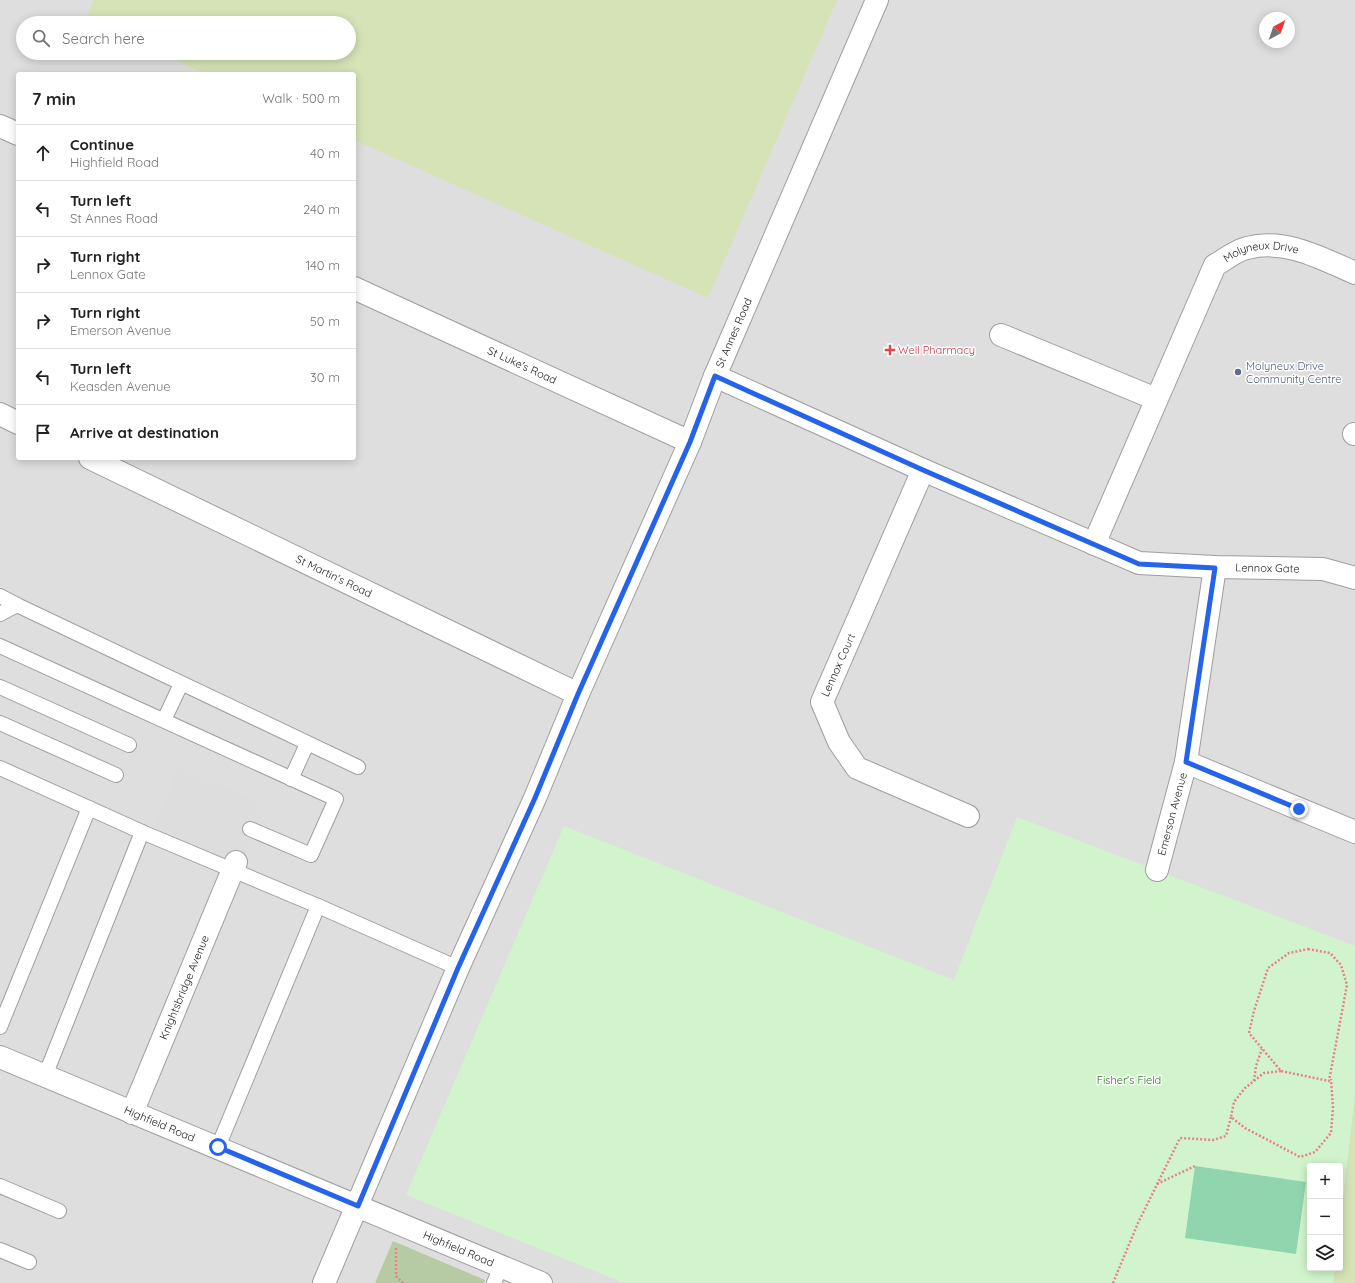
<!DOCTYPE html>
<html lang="en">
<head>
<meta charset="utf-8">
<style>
	:root { --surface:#fff; --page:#f2f2f2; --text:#202124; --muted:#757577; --line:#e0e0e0 }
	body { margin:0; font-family:Quicksand,sans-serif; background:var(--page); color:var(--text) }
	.controls { position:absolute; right:12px; bottom:12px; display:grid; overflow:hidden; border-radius:4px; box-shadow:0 2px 10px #0003 }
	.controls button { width:36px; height:36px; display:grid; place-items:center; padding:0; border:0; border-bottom:1px solid var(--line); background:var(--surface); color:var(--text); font:20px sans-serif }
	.compass { position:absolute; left:1259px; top:12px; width:36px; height:36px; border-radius:50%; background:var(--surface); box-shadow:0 2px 10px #0003; rotate:40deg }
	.stop { position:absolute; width:12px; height:12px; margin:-9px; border:3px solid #2563eb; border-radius:50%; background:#fff }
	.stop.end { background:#2563eb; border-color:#fff; box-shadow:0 1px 4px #0008 }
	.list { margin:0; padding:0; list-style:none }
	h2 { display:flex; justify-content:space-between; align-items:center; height:52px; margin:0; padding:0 16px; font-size:17px }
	h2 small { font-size:13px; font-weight:400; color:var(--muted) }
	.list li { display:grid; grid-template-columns:26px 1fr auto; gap:12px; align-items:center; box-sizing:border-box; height:56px; padding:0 16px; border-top:1px solid var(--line) }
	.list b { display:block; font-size:15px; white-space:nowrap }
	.list p { margin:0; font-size:13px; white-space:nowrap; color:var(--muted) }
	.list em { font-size:13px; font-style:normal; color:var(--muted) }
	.icon { flex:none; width:22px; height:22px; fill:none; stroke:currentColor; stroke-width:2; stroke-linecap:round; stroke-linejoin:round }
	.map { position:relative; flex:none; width:1355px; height:1283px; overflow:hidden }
	.search { position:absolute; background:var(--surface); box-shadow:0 2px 10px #0003; left:16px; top:16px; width:340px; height:44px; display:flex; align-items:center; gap:10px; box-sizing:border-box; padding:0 14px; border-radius:22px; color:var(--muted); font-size:15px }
	.panel { position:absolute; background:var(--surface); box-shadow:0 2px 10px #0003; left:16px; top:72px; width:340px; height:388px; border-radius:4px }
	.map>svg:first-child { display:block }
	.residential { fill:#dfdede; fill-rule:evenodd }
	.grass { fill:#d5e3b6 }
	.forest { fill:#b6caa3 }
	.park { fill:#d1f4cd }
	.pitch { fill:#91d5ae }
	.parking { fill:#ddd }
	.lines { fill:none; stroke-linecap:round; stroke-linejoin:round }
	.service-casing { stroke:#9e9e9e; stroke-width:16 }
	.minor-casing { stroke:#9e9e9e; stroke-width:24 }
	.tertiary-casing { stroke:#9e9e9e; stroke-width:24 }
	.path { stroke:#e9818a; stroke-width:2.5; stroke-dasharray:2 2; stroke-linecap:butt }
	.service { stroke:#fff; stroke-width:14 }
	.minor { stroke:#fff; stroke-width:22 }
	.tertiary { stroke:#fff; stroke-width:22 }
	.route { stroke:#2563eb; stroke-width:5 }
	.health-dot { fill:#e0444e; stroke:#fff; stroke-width:1.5 }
	.service-dot { fill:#5c6f8a; stroke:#fff; stroke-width:1.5 }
	.labels { text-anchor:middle; stroke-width:3; stroke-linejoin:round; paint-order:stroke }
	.street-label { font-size:11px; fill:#212121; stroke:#fff }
	.health-label { font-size:11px; fill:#be3a42; stroke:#fff; text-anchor:start }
	.service-label { font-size:11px; fill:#4e5e75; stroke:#fff; text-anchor:start }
	.park-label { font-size:11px; fill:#24741a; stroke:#fff }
</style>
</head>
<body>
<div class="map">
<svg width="1355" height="1283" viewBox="0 0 1355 1283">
	<rect width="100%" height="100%" fill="#f0ece9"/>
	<!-- residential -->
	<path class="residential" d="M 0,0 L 1355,0 L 1355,1283 L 0,1283 ZM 1265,18 L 1289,18 L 1289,42 L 1265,42 ZM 23,23 L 349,23 L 349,53 L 23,53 ZM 18,74 L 354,74 L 354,458 L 18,458 ZM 1310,1166 L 1340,1166 L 1340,1268 L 1310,1268 Z"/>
	<!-- grass -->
	<g class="grass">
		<polygon points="94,0 837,0 708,298 354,140 354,74 206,74 159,53 349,53 349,23 92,23 85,20"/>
		<polygon points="1355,1094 1355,1283 1333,1283 1335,1268 1340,1268 1340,1223"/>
	</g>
	<!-- forest -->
	<polygon class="forest" points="393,1241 485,1280 484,1283 375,1283"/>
	<!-- park -->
	<polygon class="park" points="1017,817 1355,946 1355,1094 1340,1223 1340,1166 1310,1166 1310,1268 1335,1268 1333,1283 624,1283 406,1195 564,826 954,980"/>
	<!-- pitch -->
	<polygon class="pitch" points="1195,1166 1306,1182 1296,1254 1185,1238"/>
	<!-- parking -->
	<polygon class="parking" points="179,767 265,805 240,865 155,827"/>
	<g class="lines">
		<defs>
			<g id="service">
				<polyline points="0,596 17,605"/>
				<polyline points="0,614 17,605 358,767"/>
				<polyline points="0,646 336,799 311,855 250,829"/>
				<polyline points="0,687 129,745"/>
				<polyline points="164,720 181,684"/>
				<polyline points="0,723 116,775"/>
				<polyline points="0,768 142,832 318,906"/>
				<polyline points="291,779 307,744"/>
				<polyline points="0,1027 89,808"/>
				<polyline points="45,1076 142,832"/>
				<polyline points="218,1147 318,906 458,968"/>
				<polyline points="0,1186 59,1211"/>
				<polyline points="0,1250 29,1262"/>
				<polyline points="494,1283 501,1266"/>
			</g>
			<g id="minor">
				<polyline points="0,126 18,134"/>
				<path id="s1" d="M 354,288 L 690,442"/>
				<polyline points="1001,335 1156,399"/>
				<path id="s2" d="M 715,376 L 923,470 L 1139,563 L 1215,567 L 1323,569 L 1355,578"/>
				<polyline points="0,414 18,423"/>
				<polyline points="1354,434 1355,434"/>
				<path id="s3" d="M 90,458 L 578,694"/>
				<polyline points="923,470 822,702 839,742 857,768 968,816"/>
				<path id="s4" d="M 1094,544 L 1215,265 C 1225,260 1236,250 1247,248 C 1285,238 1321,258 1355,273"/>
				<polyline points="1186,762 1355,832"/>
				<path id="s5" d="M 1157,870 L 1186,762 L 1215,567"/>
				<path id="s6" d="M 132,1113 L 236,862"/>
			</g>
			<g id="tertiary">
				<path id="s7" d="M 0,1057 L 541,1283"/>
				<path id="s8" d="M 324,1283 L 458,968 L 535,798 L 578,694 L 690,442 L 715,376 L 877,0"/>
			</g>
		</defs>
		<!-- service casing -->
		<use href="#service" class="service-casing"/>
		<!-- minor casing -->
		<use href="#minor" class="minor-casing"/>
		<!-- tertiary casing -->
		<use href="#tertiary" class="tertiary-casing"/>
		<!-- path -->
		<g class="path">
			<polygon points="1308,949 1330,953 1341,965 1347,985 1329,1081 1281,1071 1249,1033 1254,1011 1268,968 1289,953"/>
			<polyline points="1281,1071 1264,1073 1245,1088 1234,1102 1231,1117 1245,1128 1300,1157 1315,1152 1331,1133 1333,1108 1331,1079"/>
			<polyline points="1254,1081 1256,1066 1262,1049"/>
			<polyline points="1157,1184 1195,1166"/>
			<polyline points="396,1248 396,1276 403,1283"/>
			<polyline points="1113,1283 1138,1223 1180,1138 1213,1140 1226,1136 1231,1117"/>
		</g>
		<!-- service -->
		<use href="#service" class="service"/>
		<!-- minor -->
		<use href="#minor" class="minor"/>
		<!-- tertiary -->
		<use href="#tertiary" class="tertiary"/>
	</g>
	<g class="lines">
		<!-- route -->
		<polyline class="route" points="218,1147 358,1206 458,968 535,798 578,694 690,442 715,376 923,470 1139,564 1215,568 1186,762 1299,809"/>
	</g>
	<!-- markers -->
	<path class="health-dot" d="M888 344h4v4h4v4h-4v4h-4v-4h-4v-4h4z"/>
	<circle class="service-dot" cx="1238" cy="372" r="4"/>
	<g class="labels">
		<!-- street labels -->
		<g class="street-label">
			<text dy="4" stroke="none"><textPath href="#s4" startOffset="354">Molyneux Drive</textPath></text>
			<text dy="4" stroke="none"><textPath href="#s8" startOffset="1035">St Annes Road</textPath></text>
			<text dy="4" stroke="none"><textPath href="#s1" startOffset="185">St Luke's Road</textPath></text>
			<text dy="4" stroke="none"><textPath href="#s2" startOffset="592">Lennox Gate</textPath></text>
			<text dy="4" stroke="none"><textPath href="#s3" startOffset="271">St Martin's Road</textPath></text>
			<text transform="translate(838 665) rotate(-66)" y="4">Lennox Court</text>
			<text dy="4" stroke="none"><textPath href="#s5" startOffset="58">Emerson Avenue</textPath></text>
			<text dy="4" stroke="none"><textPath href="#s6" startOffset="136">Knightsbridge Avenue</textPath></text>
			<text dy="4" stroke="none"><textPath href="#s7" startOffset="173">Highfield Road</textPath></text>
			<text dy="4" stroke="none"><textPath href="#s7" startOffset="497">Highfield Road</textPath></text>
		</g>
		<!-- health labels -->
		<g class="health-label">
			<text x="898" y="354">Well Pharmacy</text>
		</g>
		<!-- service labels -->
		<g class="service-label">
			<text x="1246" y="370">Molyneux Drive<tspan x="1246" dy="13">Community Centre</tspan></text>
		</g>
		<!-- park labels -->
		<g class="park-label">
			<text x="1129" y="1084">Fisher's Field</text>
		</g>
	</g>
</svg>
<div class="controls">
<button>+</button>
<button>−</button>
<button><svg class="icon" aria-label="layers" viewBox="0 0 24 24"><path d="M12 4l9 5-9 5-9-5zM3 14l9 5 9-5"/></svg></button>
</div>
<svg class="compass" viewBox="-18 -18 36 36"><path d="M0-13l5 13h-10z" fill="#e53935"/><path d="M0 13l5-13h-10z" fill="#757577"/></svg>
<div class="stop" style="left:218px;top:1147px"></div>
<div class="stop end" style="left:1299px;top:809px"></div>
<div class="search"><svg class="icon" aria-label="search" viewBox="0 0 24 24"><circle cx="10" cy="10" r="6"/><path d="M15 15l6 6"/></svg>Search here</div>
<section class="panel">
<h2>7 min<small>Walk · 500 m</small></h2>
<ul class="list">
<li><svg class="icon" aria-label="ahead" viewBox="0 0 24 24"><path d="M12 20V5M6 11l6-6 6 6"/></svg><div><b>Continue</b><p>Highfield Road</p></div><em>40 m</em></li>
<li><svg class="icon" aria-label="left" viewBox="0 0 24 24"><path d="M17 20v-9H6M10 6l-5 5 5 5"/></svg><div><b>Turn left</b><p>St Annes Road</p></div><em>240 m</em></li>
<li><svg class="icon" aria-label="right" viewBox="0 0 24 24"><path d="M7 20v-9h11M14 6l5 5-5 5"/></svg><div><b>Turn right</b><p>Lennox Gate</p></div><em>140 m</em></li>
<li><svg class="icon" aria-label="right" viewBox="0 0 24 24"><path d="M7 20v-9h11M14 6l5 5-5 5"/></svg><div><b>Turn right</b><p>Emerson Avenue</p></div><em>50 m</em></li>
<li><svg class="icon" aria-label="left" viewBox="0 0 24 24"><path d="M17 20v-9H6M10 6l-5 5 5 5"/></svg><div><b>Turn left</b><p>Keasden Avenue</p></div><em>30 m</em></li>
<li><svg class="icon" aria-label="arrive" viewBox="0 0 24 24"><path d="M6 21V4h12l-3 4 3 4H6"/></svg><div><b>Arrive at destination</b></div></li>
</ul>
</section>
</div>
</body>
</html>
